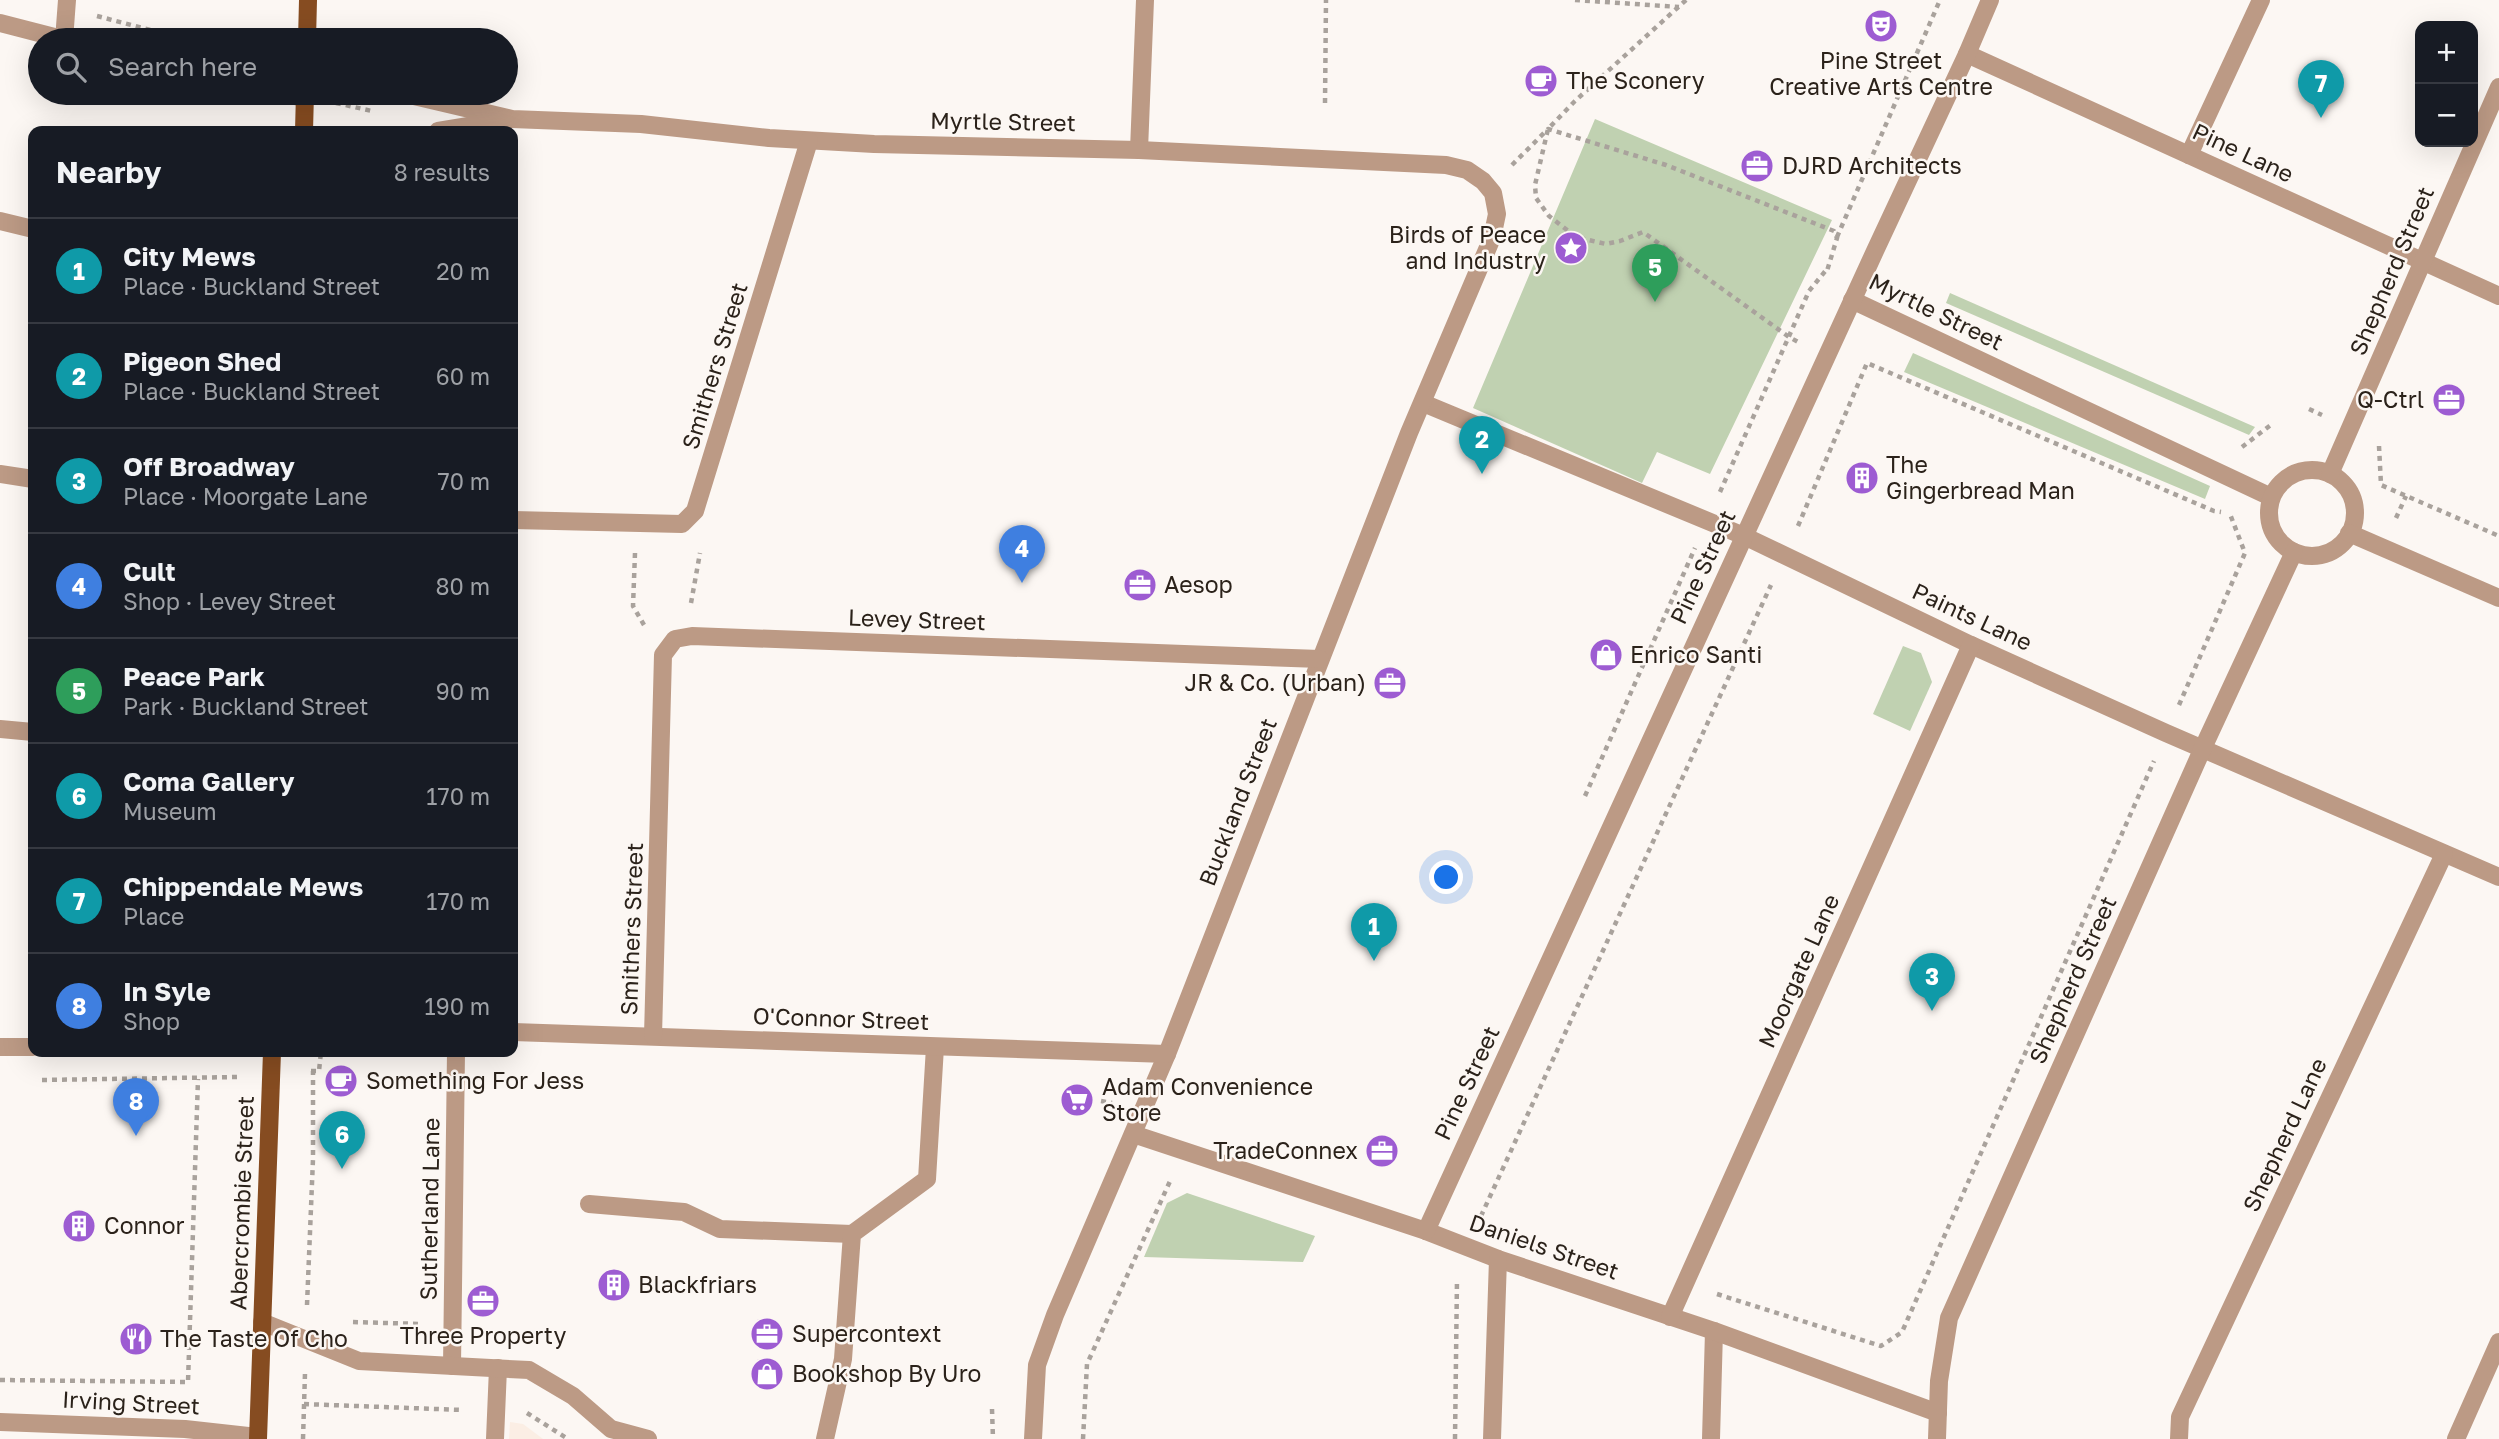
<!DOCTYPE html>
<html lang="en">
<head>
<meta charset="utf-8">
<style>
	:root { --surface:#171b24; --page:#242831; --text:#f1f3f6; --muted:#9ea1a6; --line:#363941; --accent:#b45309 }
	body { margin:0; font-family:"Golos Text",sans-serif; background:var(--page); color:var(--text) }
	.controls { position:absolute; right:21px; top:21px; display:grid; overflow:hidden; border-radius:14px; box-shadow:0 7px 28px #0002 }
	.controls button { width:63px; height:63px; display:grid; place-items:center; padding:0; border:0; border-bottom:2px solid var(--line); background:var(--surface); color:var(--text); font:35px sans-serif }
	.you { position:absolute; left:1447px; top:878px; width:24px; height:24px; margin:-18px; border:5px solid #fff; border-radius:50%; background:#1a73e8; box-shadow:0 0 0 10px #1a73e833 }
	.badge { display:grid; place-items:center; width:46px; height:46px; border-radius:50%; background:var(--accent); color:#fff; font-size:23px; font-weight:700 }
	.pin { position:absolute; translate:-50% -58px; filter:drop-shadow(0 2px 4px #0008) }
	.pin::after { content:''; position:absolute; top:37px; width:24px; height:21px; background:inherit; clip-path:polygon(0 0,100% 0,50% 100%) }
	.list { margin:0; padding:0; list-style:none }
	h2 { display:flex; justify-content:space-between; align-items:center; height:91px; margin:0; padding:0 28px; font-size:30px }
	h2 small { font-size:23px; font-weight:400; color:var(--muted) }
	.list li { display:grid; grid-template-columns:46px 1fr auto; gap:21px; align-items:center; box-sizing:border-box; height:105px; padding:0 28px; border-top:2px solid var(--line) }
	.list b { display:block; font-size:26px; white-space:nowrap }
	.list p { margin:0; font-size:23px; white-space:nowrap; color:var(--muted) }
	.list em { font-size:23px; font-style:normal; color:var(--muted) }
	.icon { flex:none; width:38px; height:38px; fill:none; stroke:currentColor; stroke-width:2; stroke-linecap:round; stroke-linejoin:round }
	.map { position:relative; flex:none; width:2499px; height:1439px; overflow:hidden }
	.search { position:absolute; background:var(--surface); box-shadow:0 7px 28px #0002; left:28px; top:28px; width:490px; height:77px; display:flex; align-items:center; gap:18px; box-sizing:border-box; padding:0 24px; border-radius:38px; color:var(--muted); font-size:26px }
	.panel { position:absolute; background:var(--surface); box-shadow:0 7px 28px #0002; left:28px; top:126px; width:490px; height:931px; border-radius:14px }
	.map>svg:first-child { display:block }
	.built { fill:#fbeee4 }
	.green { fill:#c0d1b1 }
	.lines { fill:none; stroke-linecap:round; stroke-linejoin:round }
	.path { stroke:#a9a29c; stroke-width:4.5; stroke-dasharray:5 5; stroke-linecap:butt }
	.lane { stroke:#bc9a85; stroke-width:18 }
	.street { stroke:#bc9a85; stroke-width:18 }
	.primary { stroke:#864c21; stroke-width:18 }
	.labels { text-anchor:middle; stroke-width:5; stroke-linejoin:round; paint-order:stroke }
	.poi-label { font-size:23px; fill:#2b221a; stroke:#fcf7f3; text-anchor:start }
	.street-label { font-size:23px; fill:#2b221a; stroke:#fcf7f3 }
</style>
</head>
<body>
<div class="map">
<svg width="2499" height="1439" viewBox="0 0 2499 1439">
	<rect width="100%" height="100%" fill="#fcf7f3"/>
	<!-- built -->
	<polygon class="built" points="510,1422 523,1424 543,1439 509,1439"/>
	<!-- green -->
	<g class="green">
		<polygon points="1595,119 1832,220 1710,474 1657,452 1642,483 1473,408"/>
		<polygon points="1950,293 2255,427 2249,435 1946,303"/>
		<polygon points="1913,353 2210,486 2205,499 1904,372"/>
		<polygon points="1903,646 1921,653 1932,682 1910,731 1873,714"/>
		<polygon points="1187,1193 1315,1236 1303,1262 1144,1257 1167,1203"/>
	</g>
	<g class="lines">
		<!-- path -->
		<g class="path">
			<polyline points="1575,0 1679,7"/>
			<polyline points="1686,0 1575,101 1548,129 1535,185 1536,198 1549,216 1576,237 1606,244 1620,241 1643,232 1789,337 1798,342"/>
			<polyline points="97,16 188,40"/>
			<polyline points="336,103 372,111"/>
			<polyline points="1325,103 1326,0"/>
			<polyline points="1512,165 1548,129 1666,165 1834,231 1837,238 1827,271"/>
			<polyline points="1837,237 1940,0"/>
			<polyline points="2309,409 2322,415"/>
			<polyline points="2379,446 2381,485 2499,536"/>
			<polyline points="2242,447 2272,424"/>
			<polyline points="1720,492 1809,291 1827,269"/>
			<polyline points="2396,518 2406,496"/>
			<polyline points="1798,526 1867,363 2214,511 2221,512"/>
			<polyline points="635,553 633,606 644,625"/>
			<polyline points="691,603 700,553"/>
			<polyline points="2179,705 2245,553 2230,514"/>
			<polyline points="1585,796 1695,548"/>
			<polyline points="311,1071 319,1071 321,1052"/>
			<polyline points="42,1080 239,1077"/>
			<polyline points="1101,1101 1112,1103"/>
			<polyline points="1481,1216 1771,585"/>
			<polyline points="1717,1294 1881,1346 1902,1332 2154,761"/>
			<polyline points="307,1305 313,1159 313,1071"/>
			<polyline points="353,1322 421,1324"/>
			<polyline points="0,1380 188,1382 198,1079"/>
			<polyline points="304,1404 463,1410"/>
			<polyline points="992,1409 993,1439"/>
			<polyline points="527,1413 568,1439"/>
			<polyline points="303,1439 305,1373"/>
			<polyline points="1083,1439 1087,1364 1171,1179"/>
			<polyline points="1455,1439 1457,1279"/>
		</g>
		<!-- lane -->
		<g class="lane">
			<polyline points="64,40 67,0"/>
			<polyline points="1967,54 2499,296"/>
			<polyline points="1139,150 1145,0"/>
			<polyline points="2189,155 2261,0"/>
			<polyline points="1423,403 1744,536 1971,645 2166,733 2499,877"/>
			<polyline points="0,474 33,479"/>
			<polyline points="589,1204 684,1212 720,1229 852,1234"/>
			<polyline points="452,1366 456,1052"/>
			<polyline points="495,1439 498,1368"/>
			<polyline points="825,1439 843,1359 852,1234 927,1179 935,1047"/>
			<polyline points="1711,1439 1714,1331"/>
			<polyline points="2179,1439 2180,1417 2444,854"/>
		</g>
		<!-- street -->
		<g class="street">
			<polyline points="0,23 66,40"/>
			<polyline points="278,93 305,98"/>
			<polyline points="401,93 512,119 641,124 769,138 874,144 1139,150 1446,165 1467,170 1483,181 1493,193 1497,214 1492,238 1409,433 1167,1054 1055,1315 1037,1365 1033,1439"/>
			<polyline points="438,131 505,120"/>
			<polyline points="0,221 33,229"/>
			<polyline points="1852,300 2271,497"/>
			<circle cx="2312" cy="513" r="43"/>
			<polyline points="2330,474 2499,87"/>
			<polyline points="513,520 682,524 695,511 809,141"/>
			<polyline points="2349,533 2499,598"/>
			<polyline points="0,729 33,732"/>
			<polyline points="513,1032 1167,1054"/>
			<polyline points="653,1036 663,655 675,639 692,636 1320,659"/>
			<polyline points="0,1047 33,1047"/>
			<polyline points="1133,1134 1426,1231 1498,1259 1714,1331 1938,1413"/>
			<polyline points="1426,1231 1875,251 1967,54 1990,0"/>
			<polyline points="1670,1317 1971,645"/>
			<polyline points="262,1322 359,1361 529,1370 573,1396 611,1429 648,1439"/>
			<polyline points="0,1422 185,1429 258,1437"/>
			<polyline points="1492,1439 1498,1259"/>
			<polyline points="1937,1439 1939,1381 1949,1318 2202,750 2294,552"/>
			<polyline points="2456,1439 2499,1342"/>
		</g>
		<!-- primary -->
		<g class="primary">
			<polyline points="307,40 308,0"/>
			<polyline points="304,131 305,93"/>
			<polyline points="258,1439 272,1052"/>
		</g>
	</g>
	<!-- icons -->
	<defs>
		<symbol id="theatre-disc" viewBox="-11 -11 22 22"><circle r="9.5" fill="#9d5cd2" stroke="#fcf7f3"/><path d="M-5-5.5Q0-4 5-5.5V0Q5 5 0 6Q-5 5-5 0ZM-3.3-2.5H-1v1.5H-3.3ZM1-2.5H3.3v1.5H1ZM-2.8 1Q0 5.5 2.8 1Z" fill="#fff"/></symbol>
		<symbol id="cafe-disc" viewBox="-11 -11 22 22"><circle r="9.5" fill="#9d5cd2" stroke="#fcf7f3"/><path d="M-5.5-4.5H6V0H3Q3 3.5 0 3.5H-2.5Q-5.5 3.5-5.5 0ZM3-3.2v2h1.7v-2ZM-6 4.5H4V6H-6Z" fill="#fff"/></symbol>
		<symbol id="office-disc" viewBox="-11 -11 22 22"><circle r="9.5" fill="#9d5cd2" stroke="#fcf7f3"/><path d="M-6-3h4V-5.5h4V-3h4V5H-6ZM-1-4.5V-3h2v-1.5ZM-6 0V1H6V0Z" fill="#fff"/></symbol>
		<symbol id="sight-disc" viewBox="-11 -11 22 22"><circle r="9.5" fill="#9d5cd2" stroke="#fcf7f3"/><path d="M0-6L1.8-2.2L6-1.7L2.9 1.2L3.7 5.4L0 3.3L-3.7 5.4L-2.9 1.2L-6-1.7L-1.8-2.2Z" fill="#fff"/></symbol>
		<symbol id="building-disc" viewBox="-11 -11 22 22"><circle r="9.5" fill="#9d5cd2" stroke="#fcf7f3"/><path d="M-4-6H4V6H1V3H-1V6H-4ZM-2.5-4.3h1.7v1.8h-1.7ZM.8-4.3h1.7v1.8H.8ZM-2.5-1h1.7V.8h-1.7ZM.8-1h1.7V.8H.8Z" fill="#fff"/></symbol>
		<symbol id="shop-disc" viewBox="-11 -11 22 22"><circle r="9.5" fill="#9d5cd2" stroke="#fcf7f3"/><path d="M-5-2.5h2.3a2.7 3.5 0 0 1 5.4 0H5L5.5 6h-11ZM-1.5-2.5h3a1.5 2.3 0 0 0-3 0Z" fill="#fff"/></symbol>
		<symbol id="supermarket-disc" viewBox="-11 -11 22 22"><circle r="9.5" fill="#9d5cd2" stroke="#fcf7f3"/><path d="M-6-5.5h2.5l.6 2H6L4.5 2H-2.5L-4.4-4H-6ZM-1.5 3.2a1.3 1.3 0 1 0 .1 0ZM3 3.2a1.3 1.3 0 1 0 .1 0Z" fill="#fff"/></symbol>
		<symbol id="restaurant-disc" viewBox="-11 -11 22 22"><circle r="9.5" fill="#9d5cd2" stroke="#fcf7f3"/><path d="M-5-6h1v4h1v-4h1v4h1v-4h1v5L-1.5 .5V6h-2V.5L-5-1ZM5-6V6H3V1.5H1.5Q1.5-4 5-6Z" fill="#fff"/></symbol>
	</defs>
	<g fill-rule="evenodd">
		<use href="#theatre-disc" x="1862" y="7" width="38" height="38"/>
		<use href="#cafe-disc" x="1522" y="62" width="38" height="38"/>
		<use href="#office-disc" x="1738" y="147" width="38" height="38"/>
		<use href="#sight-disc" x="1552" y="229" width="38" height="38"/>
		<use href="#office-disc" x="2430" y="381" width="38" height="38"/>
		<use href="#building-disc" x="1843" y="459" width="38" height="38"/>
		<use href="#office-disc" x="1121" y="566" width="38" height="38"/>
		<use href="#shop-disc" x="1587" y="636" width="38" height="38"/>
		<use href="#office-disc" x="1371" y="664" width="38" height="38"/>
		<use href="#cafe-disc" x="322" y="1062" width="38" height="38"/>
		<use href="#supermarket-disc" x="1058" y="1081" width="38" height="38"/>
		<use href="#office-disc" x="1363" y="1132" width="38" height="38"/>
		<use href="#building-disc" x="60" y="1207" width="38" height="38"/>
		<use href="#building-disc" x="595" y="1266" width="38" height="38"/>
		<use href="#office-disc" x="464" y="1282" width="38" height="38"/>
		<use href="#office-disc" x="748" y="1315" width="38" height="38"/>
		<use href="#restaurant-disc" x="117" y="1320" width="38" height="38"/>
		<use href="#shop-disc" x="748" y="1355" width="38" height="38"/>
	</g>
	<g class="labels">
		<!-- poi labels -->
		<g class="poi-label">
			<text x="1881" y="69" text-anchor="middle">Pine Street<tspan x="1881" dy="26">Creative Arts Centre</tspan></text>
			<text x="1566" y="89">The Sconery</text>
			<text x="1782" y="174">DJRD Architects</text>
			<text x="1546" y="243" text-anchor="end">Birds of Peace<tspan x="1546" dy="26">and Industry</tspan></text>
			<text x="2424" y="408" text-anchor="end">Q-Ctrl</text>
			<text x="1886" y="473">The<tspan x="1886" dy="26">Gingerbread Man</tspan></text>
			<text x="1164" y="593">Aesop</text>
			<text x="1630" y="663">Enrico Santi</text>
			<text x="1366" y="691" text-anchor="end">JR &amp; Co. (Urban)</text>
			<text x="366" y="1089">Something For Jess</text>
			<text x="1102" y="1095">Adam Convenience<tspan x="1102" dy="26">Store</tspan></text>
			<text x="1358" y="1159" text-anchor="end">TradeConnex</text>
			<text x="104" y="1234">Connor</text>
			<text x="638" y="1293">Blackfriars</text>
			<text x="792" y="1342">Supercontext</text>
			<text x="483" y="1344" text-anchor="middle">Three Property</text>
			<text x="160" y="1347">The Taste Of Cho</text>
			<text x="792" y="1382">Bookshop By Uro</text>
		</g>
		<!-- street labels -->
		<g class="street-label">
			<text transform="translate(1003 122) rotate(1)" y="8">Myrtle Street</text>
			<text transform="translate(2243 153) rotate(25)" y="8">Pine Lane</text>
			<text transform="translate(2392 271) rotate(-67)" y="8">Shepherd Street</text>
			<text transform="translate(1936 312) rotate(26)" y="8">Myrtle Street</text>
			<text transform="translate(715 366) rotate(-73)" y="8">Smithers Street</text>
			<text transform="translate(1703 567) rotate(-65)" y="8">Pine Street</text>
			<text transform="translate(1972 617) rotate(25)" y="8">Paints Lane</text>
			<text transform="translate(917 620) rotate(2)" y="8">Levey Street</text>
			<text transform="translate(1238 802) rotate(-69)" y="8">Buckland Street</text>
			<text transform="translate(632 929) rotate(-88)" y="8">Smithers Street</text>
			<text transform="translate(1799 971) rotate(-66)" y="8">Moorgate Lane</text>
			<text transform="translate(2073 980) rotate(-66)" y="8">Shepherd Street</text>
			<text transform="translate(841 1019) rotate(2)" y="8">O'Connor Street</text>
			<text transform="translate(1467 1083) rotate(-65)" y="8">Pine Street</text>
			<text transform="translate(2285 1135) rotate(-65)" y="8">Shepherd Lane</text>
			<text transform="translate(242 1203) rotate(-88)" y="8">Abercrombie Street</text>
			<text transform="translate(430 1209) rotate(-89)" y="8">Sutherland Lane</text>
			<text transform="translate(1544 1247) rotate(19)" y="8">Daniels Street</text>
			<text transform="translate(131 1403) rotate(3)" y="8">Irving Street</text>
		</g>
	</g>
</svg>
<div class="controls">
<button>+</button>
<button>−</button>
</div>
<div class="you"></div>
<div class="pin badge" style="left:1374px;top:961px;background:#0f9aa8">1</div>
<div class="pin badge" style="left:1482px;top:474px;background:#0f9aa8">2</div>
<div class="pin badge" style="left:1932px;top:1011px;background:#0f9aa8">3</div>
<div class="pin badge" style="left:1022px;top:583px;background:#3f7fe0">4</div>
<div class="pin badge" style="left:1655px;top:302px;background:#2e9e5b">5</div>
<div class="pin badge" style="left:342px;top:1169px;background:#0f9aa8">6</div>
<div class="pin badge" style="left:2321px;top:118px;background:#0f9aa8">7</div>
<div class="pin badge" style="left:136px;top:1136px;background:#3f7fe0">8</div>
<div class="search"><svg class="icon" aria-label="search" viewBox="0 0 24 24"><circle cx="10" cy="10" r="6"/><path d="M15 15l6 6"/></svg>Search here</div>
<section class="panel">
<h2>Nearby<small>8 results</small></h2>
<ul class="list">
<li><span class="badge" style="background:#0f9aa8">1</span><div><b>City Mews</b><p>Place · Buckland Street</p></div><em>20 m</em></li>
<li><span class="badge" style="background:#0f9aa8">2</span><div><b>Pigeon Shed</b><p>Place · Buckland Street</p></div><em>60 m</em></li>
<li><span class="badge" style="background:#0f9aa8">3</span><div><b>Off Broadway</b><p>Place · Moorgate Lane</p></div><em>70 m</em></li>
<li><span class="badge" style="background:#3f7fe0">4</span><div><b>Cult</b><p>Shop · Levey Street</p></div><em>80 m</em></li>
<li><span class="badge" style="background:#2e9e5b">5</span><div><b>Peace Park</b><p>Park · Buckland Street</p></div><em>90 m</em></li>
<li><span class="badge" style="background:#0f9aa8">6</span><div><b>Coma Gallery</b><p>Museum</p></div><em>170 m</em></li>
<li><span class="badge" style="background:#0f9aa8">7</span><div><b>Chippendale Mews</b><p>Place</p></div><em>170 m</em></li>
<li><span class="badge" style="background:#3f7fe0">8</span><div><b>In Syle</b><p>Shop</p></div><em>190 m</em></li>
</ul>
</section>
</div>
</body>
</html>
